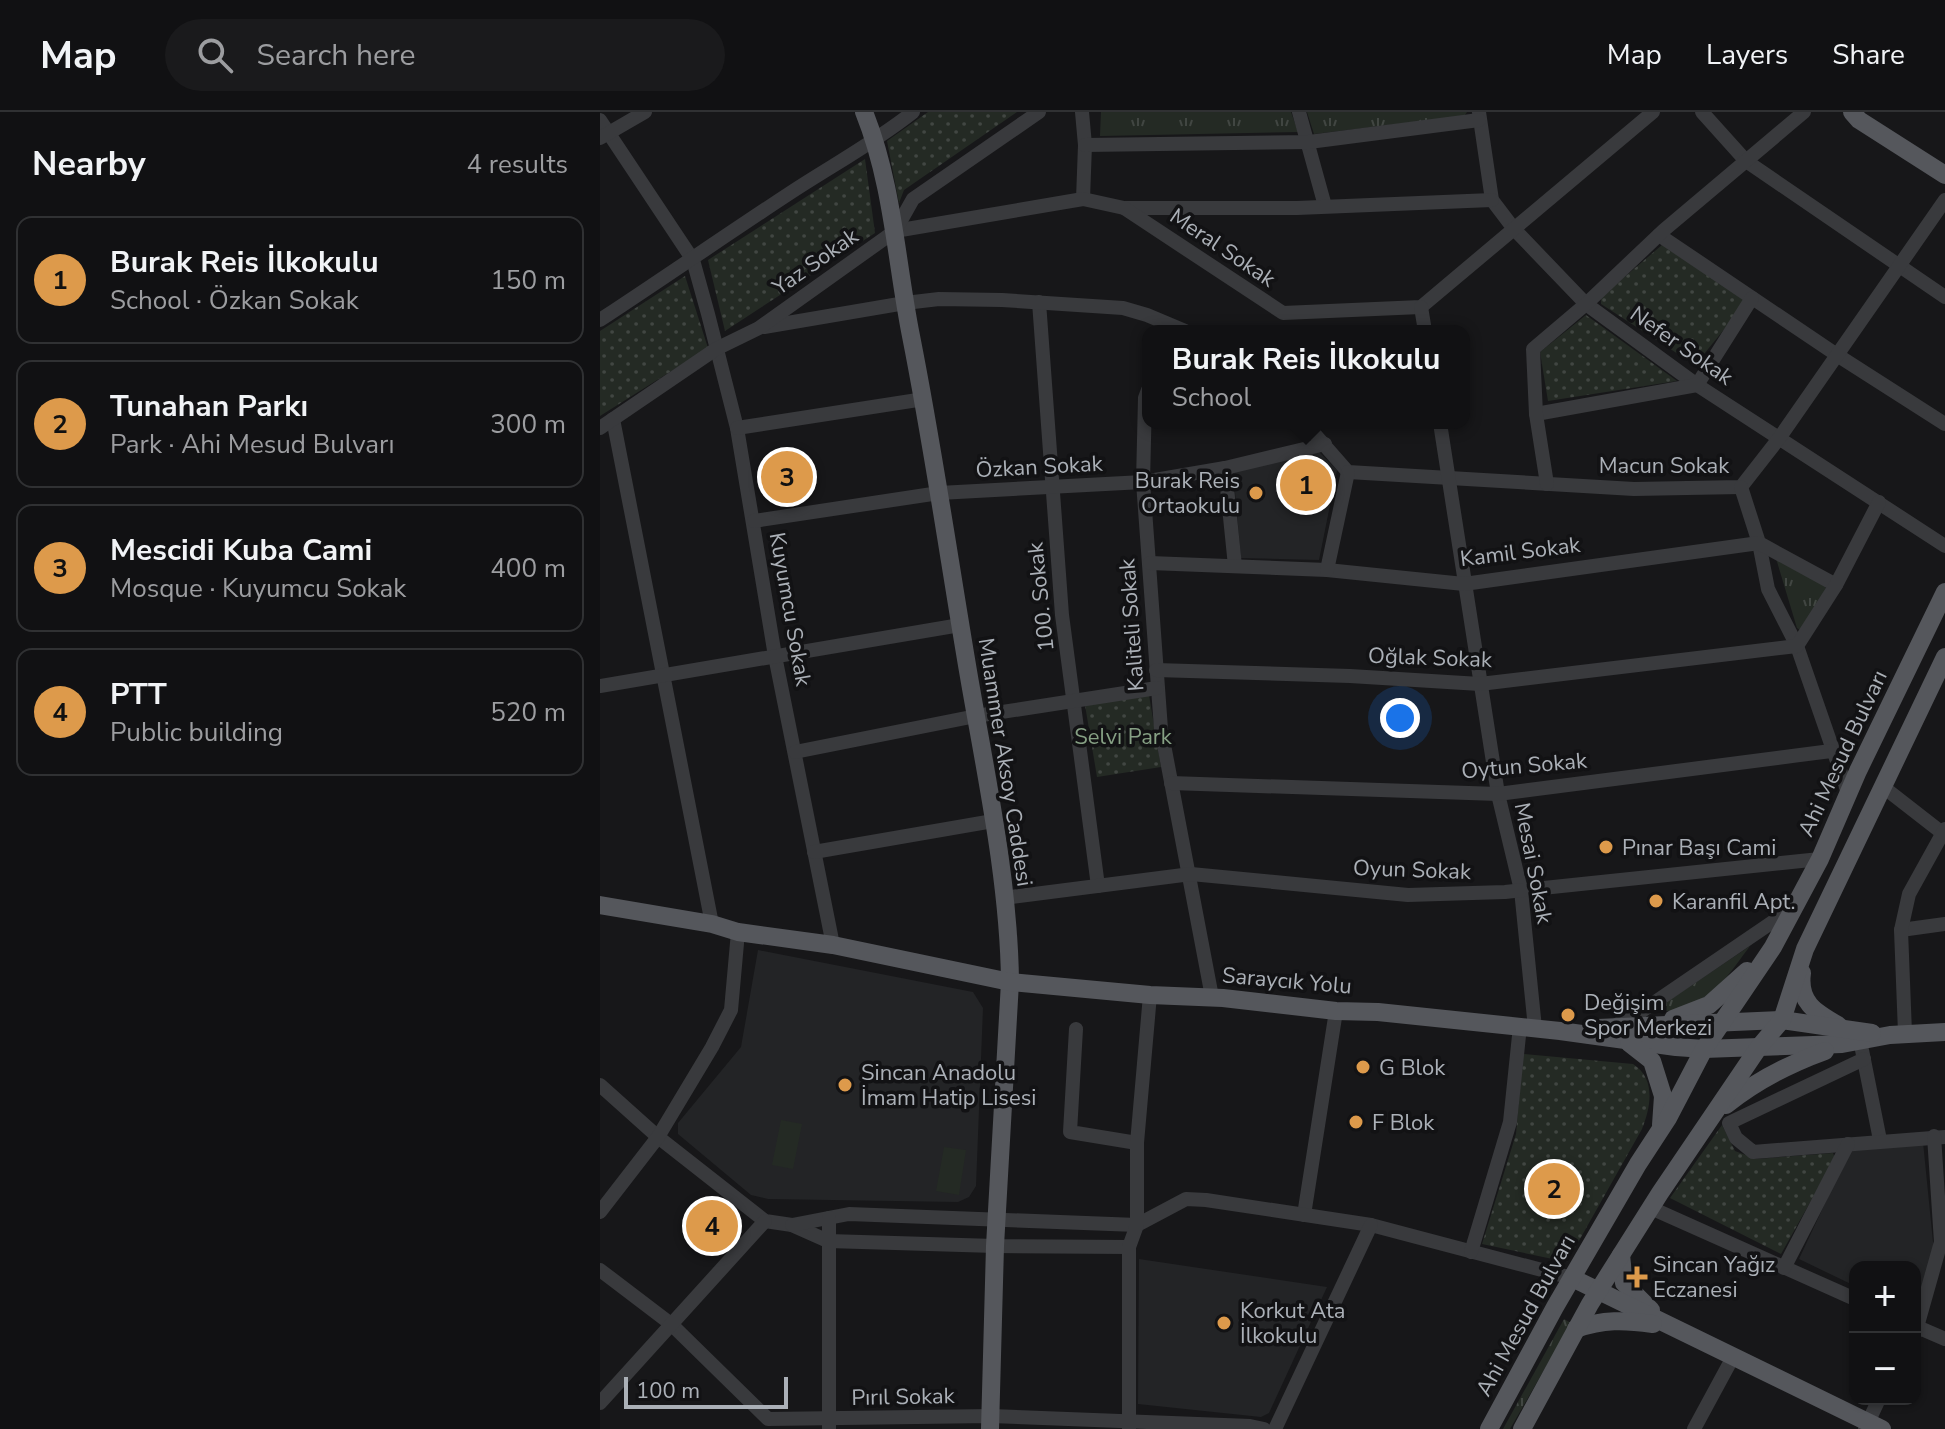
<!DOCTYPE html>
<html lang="en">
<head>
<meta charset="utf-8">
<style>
	:root { --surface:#111113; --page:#1a1a1c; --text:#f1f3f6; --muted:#9c9da0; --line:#303133; --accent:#dd9a4b }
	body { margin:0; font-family:"Nunito Sans",sans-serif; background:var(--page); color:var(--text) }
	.controls { position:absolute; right:24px; bottom:24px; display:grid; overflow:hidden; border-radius:16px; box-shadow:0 2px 6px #0004 }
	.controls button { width:72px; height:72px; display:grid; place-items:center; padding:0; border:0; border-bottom:2px solid var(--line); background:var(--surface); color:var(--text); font:40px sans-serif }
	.scale { position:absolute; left:24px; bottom:20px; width:164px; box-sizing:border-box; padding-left:8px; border:4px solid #abb0b7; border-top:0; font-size:22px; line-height:28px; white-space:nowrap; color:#abb0b7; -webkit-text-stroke:6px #121214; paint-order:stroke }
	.you { position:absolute; left:800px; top:606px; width:28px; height:28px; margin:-20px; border:6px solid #fff; border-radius:50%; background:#1a73e8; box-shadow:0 0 0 12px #1a73e833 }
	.badge { display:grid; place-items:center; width:52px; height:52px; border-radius:50%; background:var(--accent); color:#111; font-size:26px; font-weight:700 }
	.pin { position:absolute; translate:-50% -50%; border:4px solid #fff; box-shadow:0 2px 8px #0006 }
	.popup { position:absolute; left:542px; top:213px; width:328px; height:104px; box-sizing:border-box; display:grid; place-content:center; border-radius:16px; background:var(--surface); filter:drop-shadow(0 2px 6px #0005); font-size:26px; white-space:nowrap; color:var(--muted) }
	.popup b { font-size:30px; color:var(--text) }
	.popup::after { content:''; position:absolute; left:50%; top:100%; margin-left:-16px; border:16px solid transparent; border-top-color:var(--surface) }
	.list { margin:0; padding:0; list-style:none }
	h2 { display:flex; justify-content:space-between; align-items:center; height:104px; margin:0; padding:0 32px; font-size:34px }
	h2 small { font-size:26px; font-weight:400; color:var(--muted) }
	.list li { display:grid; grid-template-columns:52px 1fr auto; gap:24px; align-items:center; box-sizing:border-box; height:128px; margin:0 16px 16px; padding:0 16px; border:2px solid var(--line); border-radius:16px }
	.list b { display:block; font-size:30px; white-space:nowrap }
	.list p { margin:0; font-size:26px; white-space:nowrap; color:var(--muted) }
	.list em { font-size:26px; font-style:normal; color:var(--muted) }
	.icon { flex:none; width:44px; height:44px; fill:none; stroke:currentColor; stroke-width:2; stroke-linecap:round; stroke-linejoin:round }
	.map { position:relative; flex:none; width:1345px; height:1317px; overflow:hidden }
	header { display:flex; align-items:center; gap:48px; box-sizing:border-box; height:112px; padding:0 40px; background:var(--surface); border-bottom:2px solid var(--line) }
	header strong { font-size:38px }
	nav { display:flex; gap:44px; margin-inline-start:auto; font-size:28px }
	.search { width:560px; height:72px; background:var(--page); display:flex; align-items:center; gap:20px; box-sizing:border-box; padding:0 28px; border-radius:44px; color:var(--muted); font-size:30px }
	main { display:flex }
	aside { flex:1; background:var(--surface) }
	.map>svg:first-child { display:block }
	.built { fill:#232426 }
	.grass { fill:url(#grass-tufts) }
	.park { fill:url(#park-dots) }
	.garden { fill:#242a24 }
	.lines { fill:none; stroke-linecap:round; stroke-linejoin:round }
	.minor { stroke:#393a3d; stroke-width:14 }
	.major { stroke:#55575c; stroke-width:18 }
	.poi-dot { fill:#dd9a4b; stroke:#121214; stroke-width:3 }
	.labels { text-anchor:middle; stroke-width:7; stroke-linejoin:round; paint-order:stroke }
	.street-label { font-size:22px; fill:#abb0b7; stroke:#121214 }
	.poi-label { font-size:22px; fill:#abb0b7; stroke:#121214; text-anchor:start }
	.park-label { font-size:22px; fill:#86a084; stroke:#121214 }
</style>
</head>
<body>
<header>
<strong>Map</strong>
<div class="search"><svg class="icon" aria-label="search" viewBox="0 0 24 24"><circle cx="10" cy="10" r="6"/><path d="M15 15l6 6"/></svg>Search here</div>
<nav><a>Map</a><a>Layers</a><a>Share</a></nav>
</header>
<main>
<aside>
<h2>Nearby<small>4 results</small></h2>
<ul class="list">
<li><span class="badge">1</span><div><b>Burak Reis İlkokulu</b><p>School · Özkan Sokak</p></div><em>150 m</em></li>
<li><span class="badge">2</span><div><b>Tunahan Parkı</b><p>Park · Ahi Mesud Bulvarı</p></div><em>300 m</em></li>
<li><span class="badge">3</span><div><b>Mescidi Kuba Cami</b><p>Mosque · Kuyumcu Sokak</p></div><em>400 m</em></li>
<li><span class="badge">4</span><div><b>PTT</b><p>Public building</p></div><em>520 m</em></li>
</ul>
</aside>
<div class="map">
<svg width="1345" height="1317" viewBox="0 0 1345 1317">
	<defs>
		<pattern id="grass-tufts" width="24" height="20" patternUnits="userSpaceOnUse" patternTransform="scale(2)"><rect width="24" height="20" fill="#242a24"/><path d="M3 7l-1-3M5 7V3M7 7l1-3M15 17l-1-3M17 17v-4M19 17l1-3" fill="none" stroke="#414642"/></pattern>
		<pattern id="park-dots" width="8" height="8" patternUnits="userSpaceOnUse" patternTransform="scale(2)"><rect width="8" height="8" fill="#242a24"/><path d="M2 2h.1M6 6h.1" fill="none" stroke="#414642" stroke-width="1.8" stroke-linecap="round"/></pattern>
	</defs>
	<rect width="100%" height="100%" fill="#171719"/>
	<!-- built -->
	<g class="built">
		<polygon points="719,340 737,358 719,448 641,446 633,358"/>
		<polygon points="158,838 373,880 383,896 376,1074 369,1085 358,1090 168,1087 151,1083 78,1022 78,1011 141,935"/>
		<polygon points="1323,1030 1334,1140 1315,1204 1315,1155 1255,1155 1255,1174 1199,1147 1250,1038"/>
		<polygon points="539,1147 727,1175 669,1301 661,1305 538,1292"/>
	</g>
	<!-- grass -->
	<g class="grass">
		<polygon points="501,0 691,0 698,20 500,24"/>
		<polygon points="707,0 867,0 864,4 714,22"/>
		<polygon points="1175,443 1225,472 1226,477 1200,518 1197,516"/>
		<path d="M 1150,834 C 1131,859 1117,884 1086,894 C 1076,898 1067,901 1055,898 Z"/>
		<polygon points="964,1207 971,1211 910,1317 903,1317"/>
	</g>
	<!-- park -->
	<g class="park">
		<polygon points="328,0 417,0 304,78 299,91 287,29"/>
		<polygon points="265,47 275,121 125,219 108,148"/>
		<polygon points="1062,133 1143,186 1144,193 1095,253 1001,192 1001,185"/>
		<polygon points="85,164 108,236 0,304 0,219"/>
		<polygon points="986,203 1077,269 948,289 940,240"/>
		<polygon points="549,583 561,655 497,665 485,593"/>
		<path d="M 923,942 L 1033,952 C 1056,967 1051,994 1042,1017 L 967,1150 L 882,1132 L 916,1022 Z"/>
		<polygon points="1122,1013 1135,1039 1156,1047 1233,1041 1235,1046 1181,1142 1070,1086"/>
	</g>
	<!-- garden -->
	<g class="garden">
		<polygon points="181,1008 202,1012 193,1057 172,1053"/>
		<polygon points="344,1035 366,1038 359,1083 336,1079"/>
	</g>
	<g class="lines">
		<!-- minor -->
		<g class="minor">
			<polyline points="482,0 485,33 483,87"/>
			<polyline points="699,0 725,94"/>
			<polyline points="879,0 892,88 914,117 986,192 1097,273 1345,434"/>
			<polyline points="1102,0 1146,49 1345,185"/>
			<polyline points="0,8 93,148 108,202 137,316 175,544 233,833"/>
			<polyline points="0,26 45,0"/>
			<polyline points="485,33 709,30 879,8"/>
			<polyline points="524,96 697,96 892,88"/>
			<polyline points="295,119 483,87 524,96 683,201 821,195 1053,0"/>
			<polyline points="1059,123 1237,243 1345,312"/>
			<polyline points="439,190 462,503 498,774"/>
			<polyline points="821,195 825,219"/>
			<path d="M 0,208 C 64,166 126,123 190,81 C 231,54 274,31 313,0"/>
			<polyline points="164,215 305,191 339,187 402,188 523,196 547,203 585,219"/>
			<polyline points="548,278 545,286 543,370 561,617 612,885"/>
			<polyline points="936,302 1097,273 1152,186"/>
			<polyline points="13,307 112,812"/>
			<polyline points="705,311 748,360 1034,377 1141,375 1180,325 1345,88"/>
			<polyline points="840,311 898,682 921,778 935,916"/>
			<polyline points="0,316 116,237 159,216 295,119 313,87 439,0"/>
			<polyline points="137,316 324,287"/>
			<polyline points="625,356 635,454"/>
			<polyline points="947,372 936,302 933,237 986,192 1064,118 1204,0"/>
			<polyline points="1141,375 1159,431 1168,477 1197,534 1248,681"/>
			<polyline points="154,409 339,381 543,370 625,356 725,332"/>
			<polyline points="550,451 727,458 864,472 1159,431 1236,473"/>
			<polyline points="727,458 748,360"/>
			<polyline points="556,558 750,564 880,572 1197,534 1236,473 1279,390"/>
			<polyline points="0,574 360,513"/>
			<polyline points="195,640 376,604 557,576"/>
			<polyline points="571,671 898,682 1231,639"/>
			<polyline points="1282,674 1345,723"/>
			<polyline points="214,740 393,709"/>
			<polyline points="403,786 591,762 808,783 905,780 1220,747"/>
			<polyline points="1301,818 1345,812"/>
			<polyline points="1013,915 1042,899 1193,796"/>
			<polyline points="476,917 470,1020 537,1031"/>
			<polyline points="1305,921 1301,818 1309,782 1345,717"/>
			<polyline points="1262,938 1280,1028"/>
			<polyline points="1264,947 1129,1011 1136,1026 1153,1040 1345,1025"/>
			<polyline points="0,973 58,1025 165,1109 192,1113 228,1129 395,1134 529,1135"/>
			<polyline points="1051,1096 1255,1187"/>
			<polyline points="0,1100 58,1025 112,935 131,898 138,820"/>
			<polyline points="704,1103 736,899"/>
			<polyline points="192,1113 249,1102 537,1113 586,1087 606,1088 771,1113 972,1166"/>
			<polyline points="871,1140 910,1010 920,914"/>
			<polyline points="1184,1156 1248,1032"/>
			<polyline points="0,1158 71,1212 168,1307 391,1304 650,1314 664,1317"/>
			<polyline points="1315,1214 1345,1227"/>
			<polyline points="1315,1222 1341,1130 1334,1024"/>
			<polyline points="0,1291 165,1109"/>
			<polyline points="229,1317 229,1106"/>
			<polyline points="529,1317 529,1135 537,1113 537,1031 550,883"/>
			<polyline points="675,1317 771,1113"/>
			<polyline points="1094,1317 1133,1245"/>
			<polyline points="1265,1317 1279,1287"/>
		</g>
		<!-- major -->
		<g class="major">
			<path d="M 264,0 C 293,72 296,149 311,224 C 333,335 349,447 368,559 C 385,659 409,768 410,870 L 395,1134 L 390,1317"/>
			<polyline points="1252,0 1259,8 1345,63"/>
			<polyline points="0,793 112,812 138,820 233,833 410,870 550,883 623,886 736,899 778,900 960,919 1076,935 1104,937 1242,932 1290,923 1345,920"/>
			<path d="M 1202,861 C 1198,890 1215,900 1238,913"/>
			<polyline points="1073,907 1109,893 1147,859"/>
			<polyline points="998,916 1182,908 1272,921"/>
			<polyline points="1029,931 1052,949 1063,984 1061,1013"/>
			<path d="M 1126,993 C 1156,969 1189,952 1225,939"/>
			<polyline points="1021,1143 1024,1171 1051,1198"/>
			<polyline points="972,1166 1282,1317"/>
			<path d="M 976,1217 C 1003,1207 1025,1208 1053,1212"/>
			<polyline points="889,1317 955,1195 1038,1052 1068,1006 1104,937 1173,835 1220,747 1258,659 1345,480"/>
			<polyline points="922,1317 990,1192 1060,1081 1159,935 1182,908 1205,837 1345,545"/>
		</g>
	</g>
	<!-- markers -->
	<g class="poi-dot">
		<circle cx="656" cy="381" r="8"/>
		<circle cx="1006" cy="735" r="8"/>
		<circle cx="1056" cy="789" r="8"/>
		<circle cx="968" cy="903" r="8"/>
		<circle cx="763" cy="955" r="8"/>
		<circle cx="245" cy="973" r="8"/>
		<circle cx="756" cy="1010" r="8"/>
		<path d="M1033 1153h8v8h8v8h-8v8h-8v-8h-8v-8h8z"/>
		<circle cx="624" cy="1211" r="8"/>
	</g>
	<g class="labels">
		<!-- street labels -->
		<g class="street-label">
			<text transform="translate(623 135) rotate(34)" y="8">Meral Sokak</text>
			<text transform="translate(215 149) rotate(-35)" y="8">Yaz Sokak</text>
			<text transform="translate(1082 233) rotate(35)" y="8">Nefer Sokak</text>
			<text x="1064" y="361">Macun Sokak</text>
			<text transform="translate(439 354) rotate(-3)" y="8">Özkan Sokak</text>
			<text transform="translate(920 439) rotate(-7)" y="8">Kamil Sokak</text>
			<text transform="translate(440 485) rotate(-96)" y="8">100. Sokak</text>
			<text transform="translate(191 497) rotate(80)" y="8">Kuyumcu Sokak</text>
			<text transform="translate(531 513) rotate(-94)" y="8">Kaliteli Sokak</text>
			<text transform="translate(830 545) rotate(2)" y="8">Oğlak Sokak</text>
			<text transform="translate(1242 641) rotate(-65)" y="8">Ahi Mesud Bulvarı</text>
			<text transform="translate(406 650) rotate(81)" y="8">Muammer Aksoy Caddesi</text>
			<text transform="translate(924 653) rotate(-5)" y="8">Oytun Sokak</text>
			<text transform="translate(934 751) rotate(79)" y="8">Mesai Sokak</text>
			<text transform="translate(812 757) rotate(2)" y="8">Oyun Sokak</text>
			<text transform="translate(687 868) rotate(5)" y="8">Saraycık Yolu</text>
			<text transform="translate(925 1203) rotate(-61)" y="8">Ahi Mesud Bulvarı</text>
			<text transform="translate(303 1284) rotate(-1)" y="8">Pırıl Sokak</text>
		</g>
		<!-- poi labels -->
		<g class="poi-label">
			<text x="640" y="376" text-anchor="end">Burak Reis<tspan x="640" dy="25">Ortaokulu</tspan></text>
			<text x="1022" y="743">Pınar Başı Cami</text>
			<text x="1072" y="797">Karanfil Apt.</text>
			<text x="984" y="898">Değişim<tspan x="984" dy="25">Spor Merkezi</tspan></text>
			<text x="779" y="963">G Blok</text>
			<text x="261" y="968">Sincan Anadolu<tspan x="261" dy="25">İmam Hatip Lisesi</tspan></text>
			<text x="772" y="1018">F Blok</text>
			<text x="1053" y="1160">Sincan Yağız<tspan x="1053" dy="25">Eczanesi</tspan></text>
			<text x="640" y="1206">Korkut Ata<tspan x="640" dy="25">İlkokulu</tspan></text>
		</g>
		<!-- park labels -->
		<g class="park-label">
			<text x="523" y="632">Selvi Park</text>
		</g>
	</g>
</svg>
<div class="controls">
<button>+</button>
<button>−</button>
</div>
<div class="scale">100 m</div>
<div class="you"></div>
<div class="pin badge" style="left:706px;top:373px">1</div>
<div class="popup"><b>Burak Reis İlkokulu</b>School</div>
<div class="pin badge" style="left:954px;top:1077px">2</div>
<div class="pin badge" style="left:187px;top:365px">3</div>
<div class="pin badge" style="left:112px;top:1114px">4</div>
</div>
</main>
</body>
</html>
